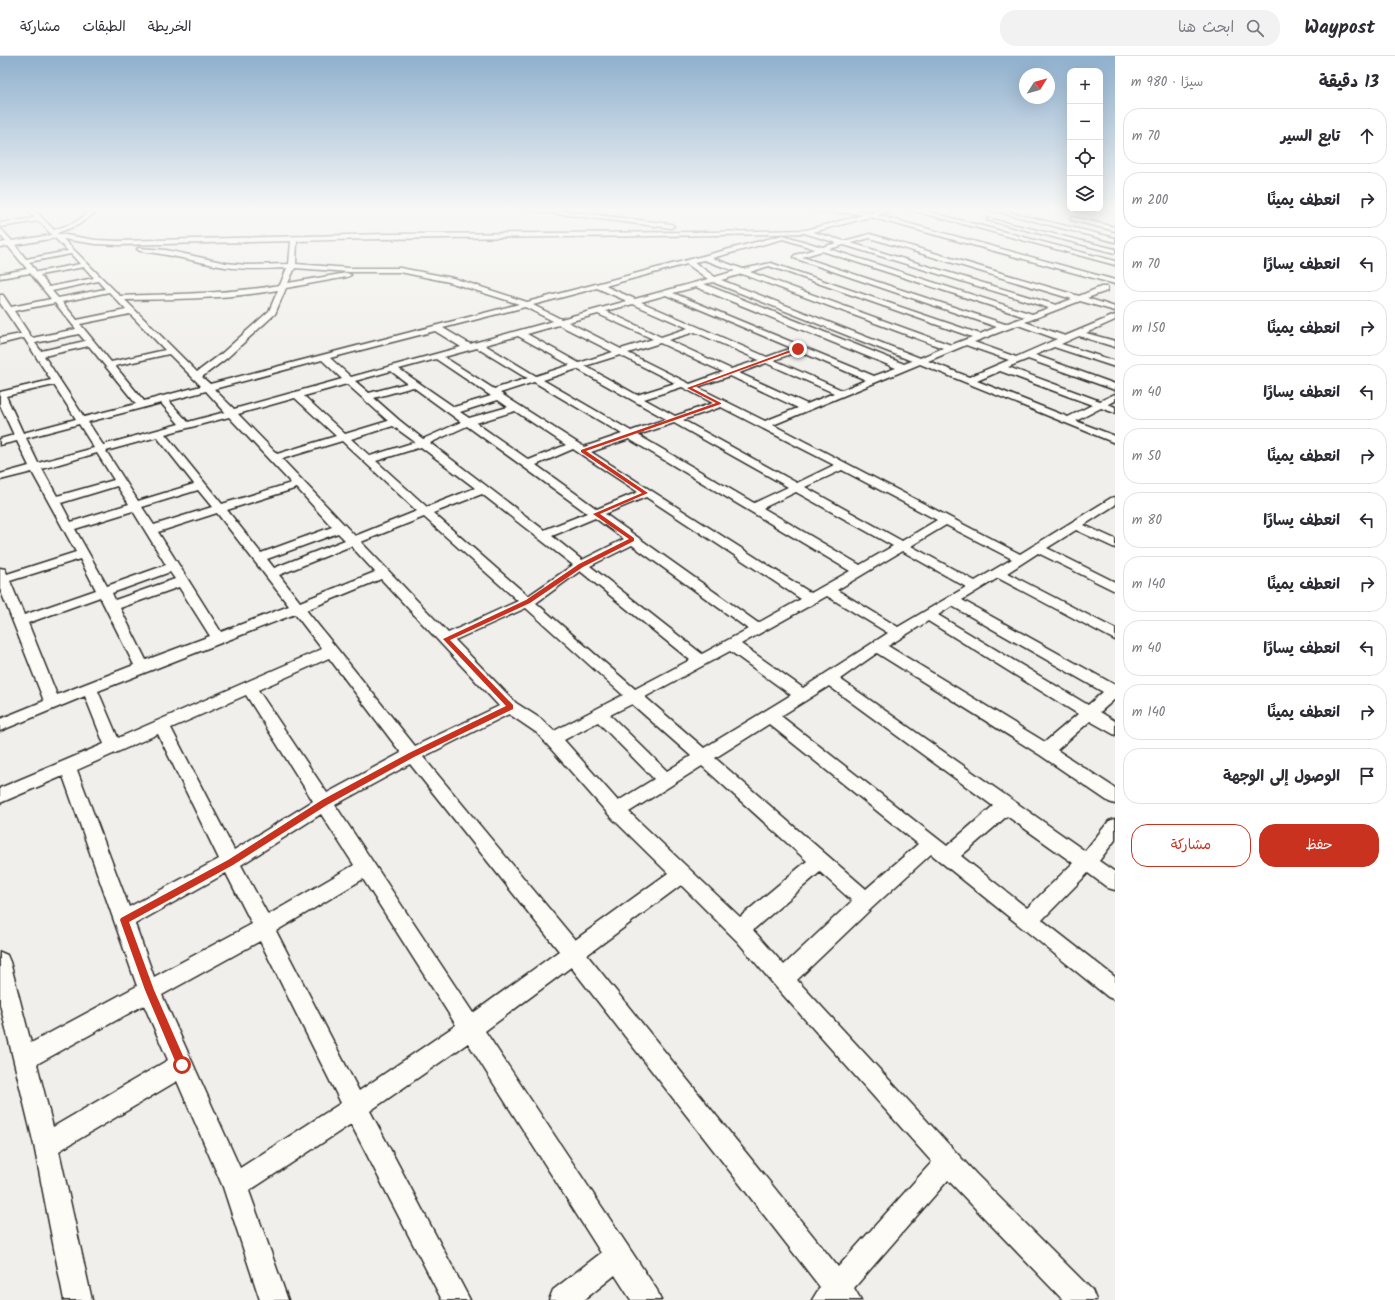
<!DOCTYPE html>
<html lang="ar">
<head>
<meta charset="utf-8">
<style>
	:root { --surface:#fff; --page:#f2f2f3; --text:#2b2b33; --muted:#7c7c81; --line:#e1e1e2; --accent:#c8321e }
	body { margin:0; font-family:Kalam,"Playpen Sans Arabic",sans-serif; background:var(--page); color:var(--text); direction:rtl }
	.controls { position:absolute; right:12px; top:12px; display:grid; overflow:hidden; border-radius:8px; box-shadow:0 4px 16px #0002 }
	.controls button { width:36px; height:36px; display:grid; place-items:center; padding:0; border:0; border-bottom:1px solid var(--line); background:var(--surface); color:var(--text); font:20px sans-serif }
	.compass { position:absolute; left:1019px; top:12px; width:36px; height:36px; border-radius:50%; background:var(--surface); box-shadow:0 4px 16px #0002; rotate:53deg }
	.stop { position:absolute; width:12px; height:12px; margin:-9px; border:3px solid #c8321e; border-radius:50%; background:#fff }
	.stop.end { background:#c8321e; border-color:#fff; box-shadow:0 1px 4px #0008 }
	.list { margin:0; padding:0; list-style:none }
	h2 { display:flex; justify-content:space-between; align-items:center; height:52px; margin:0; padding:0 16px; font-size:17px }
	h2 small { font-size:13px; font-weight:400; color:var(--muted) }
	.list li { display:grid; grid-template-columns:26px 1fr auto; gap:12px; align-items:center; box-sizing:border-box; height:56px; margin:0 8px 8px; padding:0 8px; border:1px solid var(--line); border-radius:16px }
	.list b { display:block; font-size:15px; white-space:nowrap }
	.list em { font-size:13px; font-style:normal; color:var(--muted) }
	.actions { display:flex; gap:8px; padding:12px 16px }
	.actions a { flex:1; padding:9px 0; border:1px solid var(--accent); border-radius:16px; text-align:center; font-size:14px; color:var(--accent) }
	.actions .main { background:var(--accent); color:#fff }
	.icon { flex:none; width:22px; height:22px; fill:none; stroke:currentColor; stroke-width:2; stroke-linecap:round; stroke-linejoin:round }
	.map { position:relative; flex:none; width:1115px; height:1244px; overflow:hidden; direction:ltr }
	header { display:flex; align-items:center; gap:24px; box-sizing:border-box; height:56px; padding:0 20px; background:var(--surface); border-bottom:1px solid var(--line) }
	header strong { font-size:19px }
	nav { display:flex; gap:22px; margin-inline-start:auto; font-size:14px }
	.search { width:280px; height:36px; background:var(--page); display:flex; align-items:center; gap:10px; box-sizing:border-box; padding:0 14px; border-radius:16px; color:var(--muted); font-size:15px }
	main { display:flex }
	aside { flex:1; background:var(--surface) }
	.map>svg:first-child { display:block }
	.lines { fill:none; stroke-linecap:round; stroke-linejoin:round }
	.minor-casing { stroke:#2b2b2b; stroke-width:3 }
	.minor { fill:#fdfcf7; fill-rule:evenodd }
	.route { fill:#c8321e }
</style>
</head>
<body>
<header>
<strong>Waypost</strong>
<div class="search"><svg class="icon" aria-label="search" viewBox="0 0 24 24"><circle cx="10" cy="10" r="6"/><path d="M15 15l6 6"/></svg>ابحث هنا</div>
<nav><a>الخريطة</a><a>الطبقات</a><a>مشاركة</a></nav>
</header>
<main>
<aside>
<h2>13 دقيقة<small>سيرًا · 980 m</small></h2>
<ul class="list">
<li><svg class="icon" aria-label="ahead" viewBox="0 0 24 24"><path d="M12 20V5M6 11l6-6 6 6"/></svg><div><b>تابع السير</b></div><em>70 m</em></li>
<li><svg class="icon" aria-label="right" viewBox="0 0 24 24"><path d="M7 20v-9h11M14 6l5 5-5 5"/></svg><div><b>انعطف يمينًا</b></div><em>200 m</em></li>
<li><svg class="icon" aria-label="left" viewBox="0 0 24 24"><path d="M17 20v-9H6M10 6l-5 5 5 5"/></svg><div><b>انعطف يسارًا</b></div><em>70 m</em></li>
<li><svg class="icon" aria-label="right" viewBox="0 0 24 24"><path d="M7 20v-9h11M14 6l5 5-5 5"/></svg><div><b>انعطف يمينًا</b></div><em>150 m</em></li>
<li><svg class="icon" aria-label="left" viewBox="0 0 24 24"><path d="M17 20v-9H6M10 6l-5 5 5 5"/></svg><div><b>انعطف يسارًا</b></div><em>40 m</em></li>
<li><svg class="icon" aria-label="right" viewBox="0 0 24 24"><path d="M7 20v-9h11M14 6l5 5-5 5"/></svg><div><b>انعطف يمينًا</b></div><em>50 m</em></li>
<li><svg class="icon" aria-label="left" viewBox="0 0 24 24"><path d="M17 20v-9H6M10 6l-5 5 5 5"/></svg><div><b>انعطف يسارًا</b></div><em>80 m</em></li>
<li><svg class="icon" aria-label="right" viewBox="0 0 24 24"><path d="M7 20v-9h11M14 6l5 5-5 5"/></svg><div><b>انعطف يمينًا</b></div><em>140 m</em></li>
<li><svg class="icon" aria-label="left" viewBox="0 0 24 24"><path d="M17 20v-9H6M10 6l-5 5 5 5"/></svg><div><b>انعطف يسارًا</b></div><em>40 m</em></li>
<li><svg class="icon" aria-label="right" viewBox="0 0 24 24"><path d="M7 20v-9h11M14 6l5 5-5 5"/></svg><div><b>انعطف يمينًا</b></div><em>140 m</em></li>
<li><svg class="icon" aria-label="arrive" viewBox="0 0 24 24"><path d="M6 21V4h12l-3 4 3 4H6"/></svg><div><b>الوصول إلى الوجهة</b></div></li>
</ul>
<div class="actions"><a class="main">حفظ</a><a>مشاركة</a></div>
</aside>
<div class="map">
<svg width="1115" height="1244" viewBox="0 0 1115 1244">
	<rect width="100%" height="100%" fill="#f0efeb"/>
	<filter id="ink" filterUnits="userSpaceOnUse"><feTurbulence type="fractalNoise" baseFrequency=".025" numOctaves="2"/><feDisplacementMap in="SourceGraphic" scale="8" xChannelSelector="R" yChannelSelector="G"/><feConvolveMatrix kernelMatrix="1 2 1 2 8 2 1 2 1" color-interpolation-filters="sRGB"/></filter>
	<g filter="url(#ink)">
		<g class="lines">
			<defs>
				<g id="minor">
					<path d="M 26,152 L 32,152 L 54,174 L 74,167 L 95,152 L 102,152 L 78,169 L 57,177 L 59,178 L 96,184 L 119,185 L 387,178 L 707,176 L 806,174 L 863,159 C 850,155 813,158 805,152 L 852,152 L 870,157 L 890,152 L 899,152 L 877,159 L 1115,224 L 1115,228 L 870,161 L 813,176 L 844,185 L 870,178 L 1079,240 L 1101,231 L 1107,231 L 1107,235 L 1087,242 L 1115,251 L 1115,255 L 1080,245 L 1025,266 L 1065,280 L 1115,259 L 1115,264 L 1086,277 L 1115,285 L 1115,291 L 1079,280 L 1061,288 L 1115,305 L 1115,311 L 1054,291 L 1035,299 L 1115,328 L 1115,334 L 1028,303 L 1008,311 L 1100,345 L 1115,338 L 1115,345 L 1108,348 L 1115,351 L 1115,357 L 1101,352 L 1076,365 L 1115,380 L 1115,387 L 920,308 L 773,369 L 1020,498 L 1111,442 L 1115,441 L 1115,449 L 1084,469 L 1115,483 L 1115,492 L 1076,474 L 1047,492 L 1115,526 L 1115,535 L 1038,497 L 1007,517 L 1115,573 L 1115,584 L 998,522 L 962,544 L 1115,629 L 1115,643 L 1100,656 L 1115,665 L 1115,679 L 1090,665 L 1057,694 L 1115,732 L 1115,748 L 1109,746 L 1040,699 L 877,597 L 840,623 L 1085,795 L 1109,765 L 1115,763 L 1115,784 L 1099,805 L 1115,816 L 1115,834 L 1108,832 L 1088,817 L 1042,864 L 1115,921 L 1115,944 L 1108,941 L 931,798 L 873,851 L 797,924 L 976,1118 L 1092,1234 L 1096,1244 L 1063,1244 L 948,1124 L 854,1232 L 861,1244 L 812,1244 L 820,1231 L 571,911 L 485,975 L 657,1234 L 661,1244 L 631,1244 L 615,1219 L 584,1244 L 549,1244 L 553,1234 L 601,1197 L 468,987 L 370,1055 L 470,1244 L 442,1244 L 351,1068 L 249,1135 L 288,1244 L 260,1244 L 223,1131 L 177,1025 L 59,1095 L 92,1244 L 64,1244 L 34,1089 L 0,948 L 0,896 L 7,899 L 10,906 L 31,987 L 137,930 L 63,720 L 0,747 L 0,732 L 104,688 L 85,640 L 0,675 L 0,663 L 44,645 L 0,533 L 0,512 L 5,513 L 7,518 L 76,496 L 32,416 L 0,424 L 0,418 L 29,410 L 17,385 L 0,389 L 0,383 L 14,379 L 0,349 L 0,336 L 51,324 L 24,282 L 0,288 L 0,282 L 21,278 L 0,247 L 0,239 L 3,239 L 11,251 L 51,243 L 30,217 L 0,222 L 0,218 L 27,213 L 8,190 L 0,191 L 0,187 L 6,186 L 0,179 L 0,173 L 2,174 L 12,185 L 52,179 L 39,165 L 0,171 L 0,167 L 35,162 ZM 804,177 L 837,187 L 822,191 L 783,179 L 527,246 L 453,222 L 400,212 L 349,212 L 296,208 L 297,185 C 466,180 635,182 804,177 ZM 55,182 L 68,195 L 26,203 L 15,189 ZM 870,182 L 1072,243 L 1056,249 L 851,187 ZM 63,183 L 96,188 L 119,189 L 291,185 L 289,208 L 246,209 L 226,207 L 166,194 L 138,192 L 137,193 L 140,195 C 169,198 197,206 225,211 C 246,214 267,213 287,212 L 280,229 C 227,238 174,238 120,240 ZM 783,183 L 815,193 L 795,199 L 793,201 L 794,202 L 997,271 L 980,278 L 771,207 L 743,213 L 712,202 ZM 844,189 L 1049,252 L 1032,258 L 829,193 ZM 822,195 L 1025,261 L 1005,268 L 802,201 ZM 71,198 L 80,208 L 37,216 L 29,206 ZM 704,204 L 735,215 L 715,221 L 694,206 ZM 687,208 L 708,223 L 635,243 L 605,230 ZM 769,210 L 972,281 L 951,289 L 750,216 ZM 84,211 L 94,222 L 49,231 L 40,219 ZM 295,212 L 349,216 L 400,216 L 449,226 L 519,248 L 210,328 L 202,321 L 227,302 L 275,258 L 286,232 L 347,221 L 351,219 L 347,217 L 288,227 ZM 742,218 L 943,292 L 920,302 L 721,224 ZM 98,225 L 105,233 L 58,242 L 52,235 ZM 714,226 L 715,227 L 912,305 L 904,308 L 704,228 ZM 696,231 L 896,312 L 874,320 L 673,237 ZM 597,232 L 627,245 L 561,263 L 533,249 ZM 278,234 L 269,255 L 221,298 L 197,316 L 125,244 C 176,243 227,243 278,234 ZM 109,236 L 126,254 L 77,264 L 62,246 ZM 666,239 L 792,292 L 767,301 L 641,246 ZM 55,247 L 76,273 L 32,282 L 14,255 ZM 633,248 L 688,272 L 661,281 L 606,255 ZM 525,251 L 553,265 L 470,288 L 443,272 ZM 130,258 L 165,294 L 111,306 L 80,268 ZM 598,258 L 653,283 L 621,293 L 568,266 ZM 559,269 L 613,296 L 579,307 L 527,278 ZM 1018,269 L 1057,283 L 1016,301 L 974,286 ZM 435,275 L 461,291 L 351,321 L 330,302 ZM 695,276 L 759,304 L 731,313 L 668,284 ZM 79,278 L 85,285 L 41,295 L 35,287 ZM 518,280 L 570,309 L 536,320 L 485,289 ZM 660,287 L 723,316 L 690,328 L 628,297 ZM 966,289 L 1009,304 L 969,321 L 928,305 ZM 89,290 L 136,348 L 84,361 L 44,300 ZM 477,292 L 523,320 L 528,322 L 494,333 L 444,301 ZM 799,295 L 866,324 L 842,334 L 774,304 ZM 169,298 L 201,330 L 144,345 L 115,310 ZM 620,299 L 675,327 L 637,339 L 585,310 ZM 436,303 L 491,340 L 454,351 L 399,313 ZM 322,304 L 342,323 L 234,353 L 214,333 ZM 766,307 L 834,337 L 807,348 L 739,317 ZM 577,313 L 666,363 L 631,375 L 543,324 ZM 391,315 L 407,327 L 369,337 L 355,325 ZM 1000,315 L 1092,349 L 1068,361 L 977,325 ZM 730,320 L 798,352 L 765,365 L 697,331 ZM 534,326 L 622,378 L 584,391 L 500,337 ZM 347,328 L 388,365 L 345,378 L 304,340 ZM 54,329 L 76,363 L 23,377 L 6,340 ZM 413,331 L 461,366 L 423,383 L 399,364 L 374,342 ZM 682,331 L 713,347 L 675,360 L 644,343 ZM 206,335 L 225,356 L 188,366 L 169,345 ZM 295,342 L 336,380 L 277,398 L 238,358 ZM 498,344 L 508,351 L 469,362 L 460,356 ZM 161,347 L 179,368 L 103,389 L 88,366 ZM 721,351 L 834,409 L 797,427 L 683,364 ZM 515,355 L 566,389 L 529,404 L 476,367 ZM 229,361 L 291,427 L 222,448 L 165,378 ZM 674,367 L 788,431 L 754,447 L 638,379 ZM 79,368 L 94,392 L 38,407 L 26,382 ZM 393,370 L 415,386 L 370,400 L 351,383 ZM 467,370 L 587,457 L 544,474 L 430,387 ZM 157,381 L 194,428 L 138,445 L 106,395 ZM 629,383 L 850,515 L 811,537 L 591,396 ZM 342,385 L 417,455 L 355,480 L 282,403 ZM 421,391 L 475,432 L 427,451 L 376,405 ZM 573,393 L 579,397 L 638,436 L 597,453 L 536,409 ZM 97,397 L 114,424 L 57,440 L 42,413 ZM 842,414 L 937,464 L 902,485 L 805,431 ZM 117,430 L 129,448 L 71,466 L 61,447 ZM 297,432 L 332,471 L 261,497 L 227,454 ZM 198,434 L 212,451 L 154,469 L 142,451 ZM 796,436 L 893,490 L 860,509 L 763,452 ZM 482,438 L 573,509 L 528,540 L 433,457 ZM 646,441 L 801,543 L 758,567 L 605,458 ZM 133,455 L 166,509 L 107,530 L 75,473 ZM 217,457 L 289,550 L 221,576 L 158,476 ZM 424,461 L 518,545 L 448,577 L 361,486 ZM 595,462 L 624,483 L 582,504 L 552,480 ZM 946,469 L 1012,503 L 975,525 L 911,490 ZM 338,477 L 345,484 L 274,512 L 267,503 ZM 632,489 L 748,573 L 702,598 L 590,510 ZM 351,490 L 375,516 L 300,546 L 279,519 ZM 902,495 L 966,531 L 898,571 L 837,534 ZM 80,503 L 96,534 L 24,559 L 10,525 ZM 580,515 L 690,604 L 635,633 L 536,547 ZM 170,516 L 175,523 L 115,544 L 112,537 ZM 381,523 L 499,650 L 415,690 L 306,554 ZM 179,531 L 210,580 L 146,604 L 120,552 ZM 827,540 L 888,577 L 803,632 L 741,588 ZM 100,541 L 134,609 L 57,639 L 28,567 ZM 952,550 L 1103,636 L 1088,649 L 938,559 ZM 526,552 L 623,639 L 554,675 L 541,663 L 516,647 L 455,584 ZM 295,558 L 322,593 L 118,682 L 98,635 ZM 928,565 L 1078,658 L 1045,686 L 888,590 ZM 730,595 L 791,639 L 704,692 L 645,641 ZM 329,602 L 401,697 L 327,737 L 258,634 ZM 829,630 L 993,750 L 947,790 L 781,660 ZM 246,639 L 313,745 L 234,794 L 171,672 ZM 632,648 L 691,700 L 667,715 L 610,659 ZM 509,658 L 537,677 L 610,760 L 668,817 L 575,884 L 423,701 ZM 598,666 L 654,723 L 618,745 L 564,684 ZM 769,668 L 918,788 L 866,833 L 715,702 ZM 158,678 L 219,803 L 129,851 L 77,714 ZM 410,708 L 559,895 L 473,957 L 335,749 ZM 702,710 L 807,805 L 740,861 L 629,756 ZM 321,758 L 354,809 L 268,859 L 241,809 ZM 1007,760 L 1073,807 L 1027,852 L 961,800 ZM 820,816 L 852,845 L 784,909 L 753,874 ZM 226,817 L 252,868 L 154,921 L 135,868 ZM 363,823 L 456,969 L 359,1035 L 276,875 ZM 681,829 L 738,886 L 776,931 L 932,1106 L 838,1211 L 587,899 ZM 260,885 L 341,1047 L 240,1112 L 162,939 ZM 144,949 L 168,1004 L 53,1071 L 37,1008 Z"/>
					<polygon points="526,152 541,152 671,168 674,170 671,172 529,154"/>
					<polygon points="904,152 913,152 1115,205 1115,209"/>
					<polygon points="984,152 993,152 1115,182 1115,186"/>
					<polygon points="1065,152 1072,153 1068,154"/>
					<polygon points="1106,152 1115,152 1115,155 1107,153"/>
					<polygon points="1073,161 1115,171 1115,175 1071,164 1070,163"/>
					<polygon points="987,162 1115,193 1115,197 987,164"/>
				</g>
			</defs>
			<!-- minor casing -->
			<use href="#minor" class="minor-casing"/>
			<!-- minor -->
			<use href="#minor" class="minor"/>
		</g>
	</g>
	<!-- sky -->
	<linearGradient id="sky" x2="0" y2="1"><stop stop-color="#8fb0ce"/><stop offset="0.47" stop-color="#f8f8f6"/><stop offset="1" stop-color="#f8f8f6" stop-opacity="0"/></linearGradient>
	<rect width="1115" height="326" fill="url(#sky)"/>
	<!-- route -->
	<polygon class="route" points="796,292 799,293 692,332 721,347 721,348 586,395 648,437 600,458 634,482 634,485 583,511 530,547 450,584 513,649 513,653 414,701 327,749 233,809 129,866 154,934 187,1009 185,1012 182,1013 178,1012 145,934 120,864 121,862 228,804 322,744 409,697 506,650 443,583 526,544 579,508 629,483 593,458 642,437 581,396 581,394 716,347 687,332"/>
</svg>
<div class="controls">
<button>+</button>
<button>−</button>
<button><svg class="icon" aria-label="locate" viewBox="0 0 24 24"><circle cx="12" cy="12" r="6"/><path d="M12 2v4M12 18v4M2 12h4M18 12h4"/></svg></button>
<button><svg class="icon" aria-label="layers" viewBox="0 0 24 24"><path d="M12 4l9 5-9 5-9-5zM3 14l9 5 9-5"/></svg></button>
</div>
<svg class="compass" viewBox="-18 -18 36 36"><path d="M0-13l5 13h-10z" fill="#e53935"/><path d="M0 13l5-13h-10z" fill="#7c7c81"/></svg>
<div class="stop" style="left:182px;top:1009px"></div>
<div class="stop end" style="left:798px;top:293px"></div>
</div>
</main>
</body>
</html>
